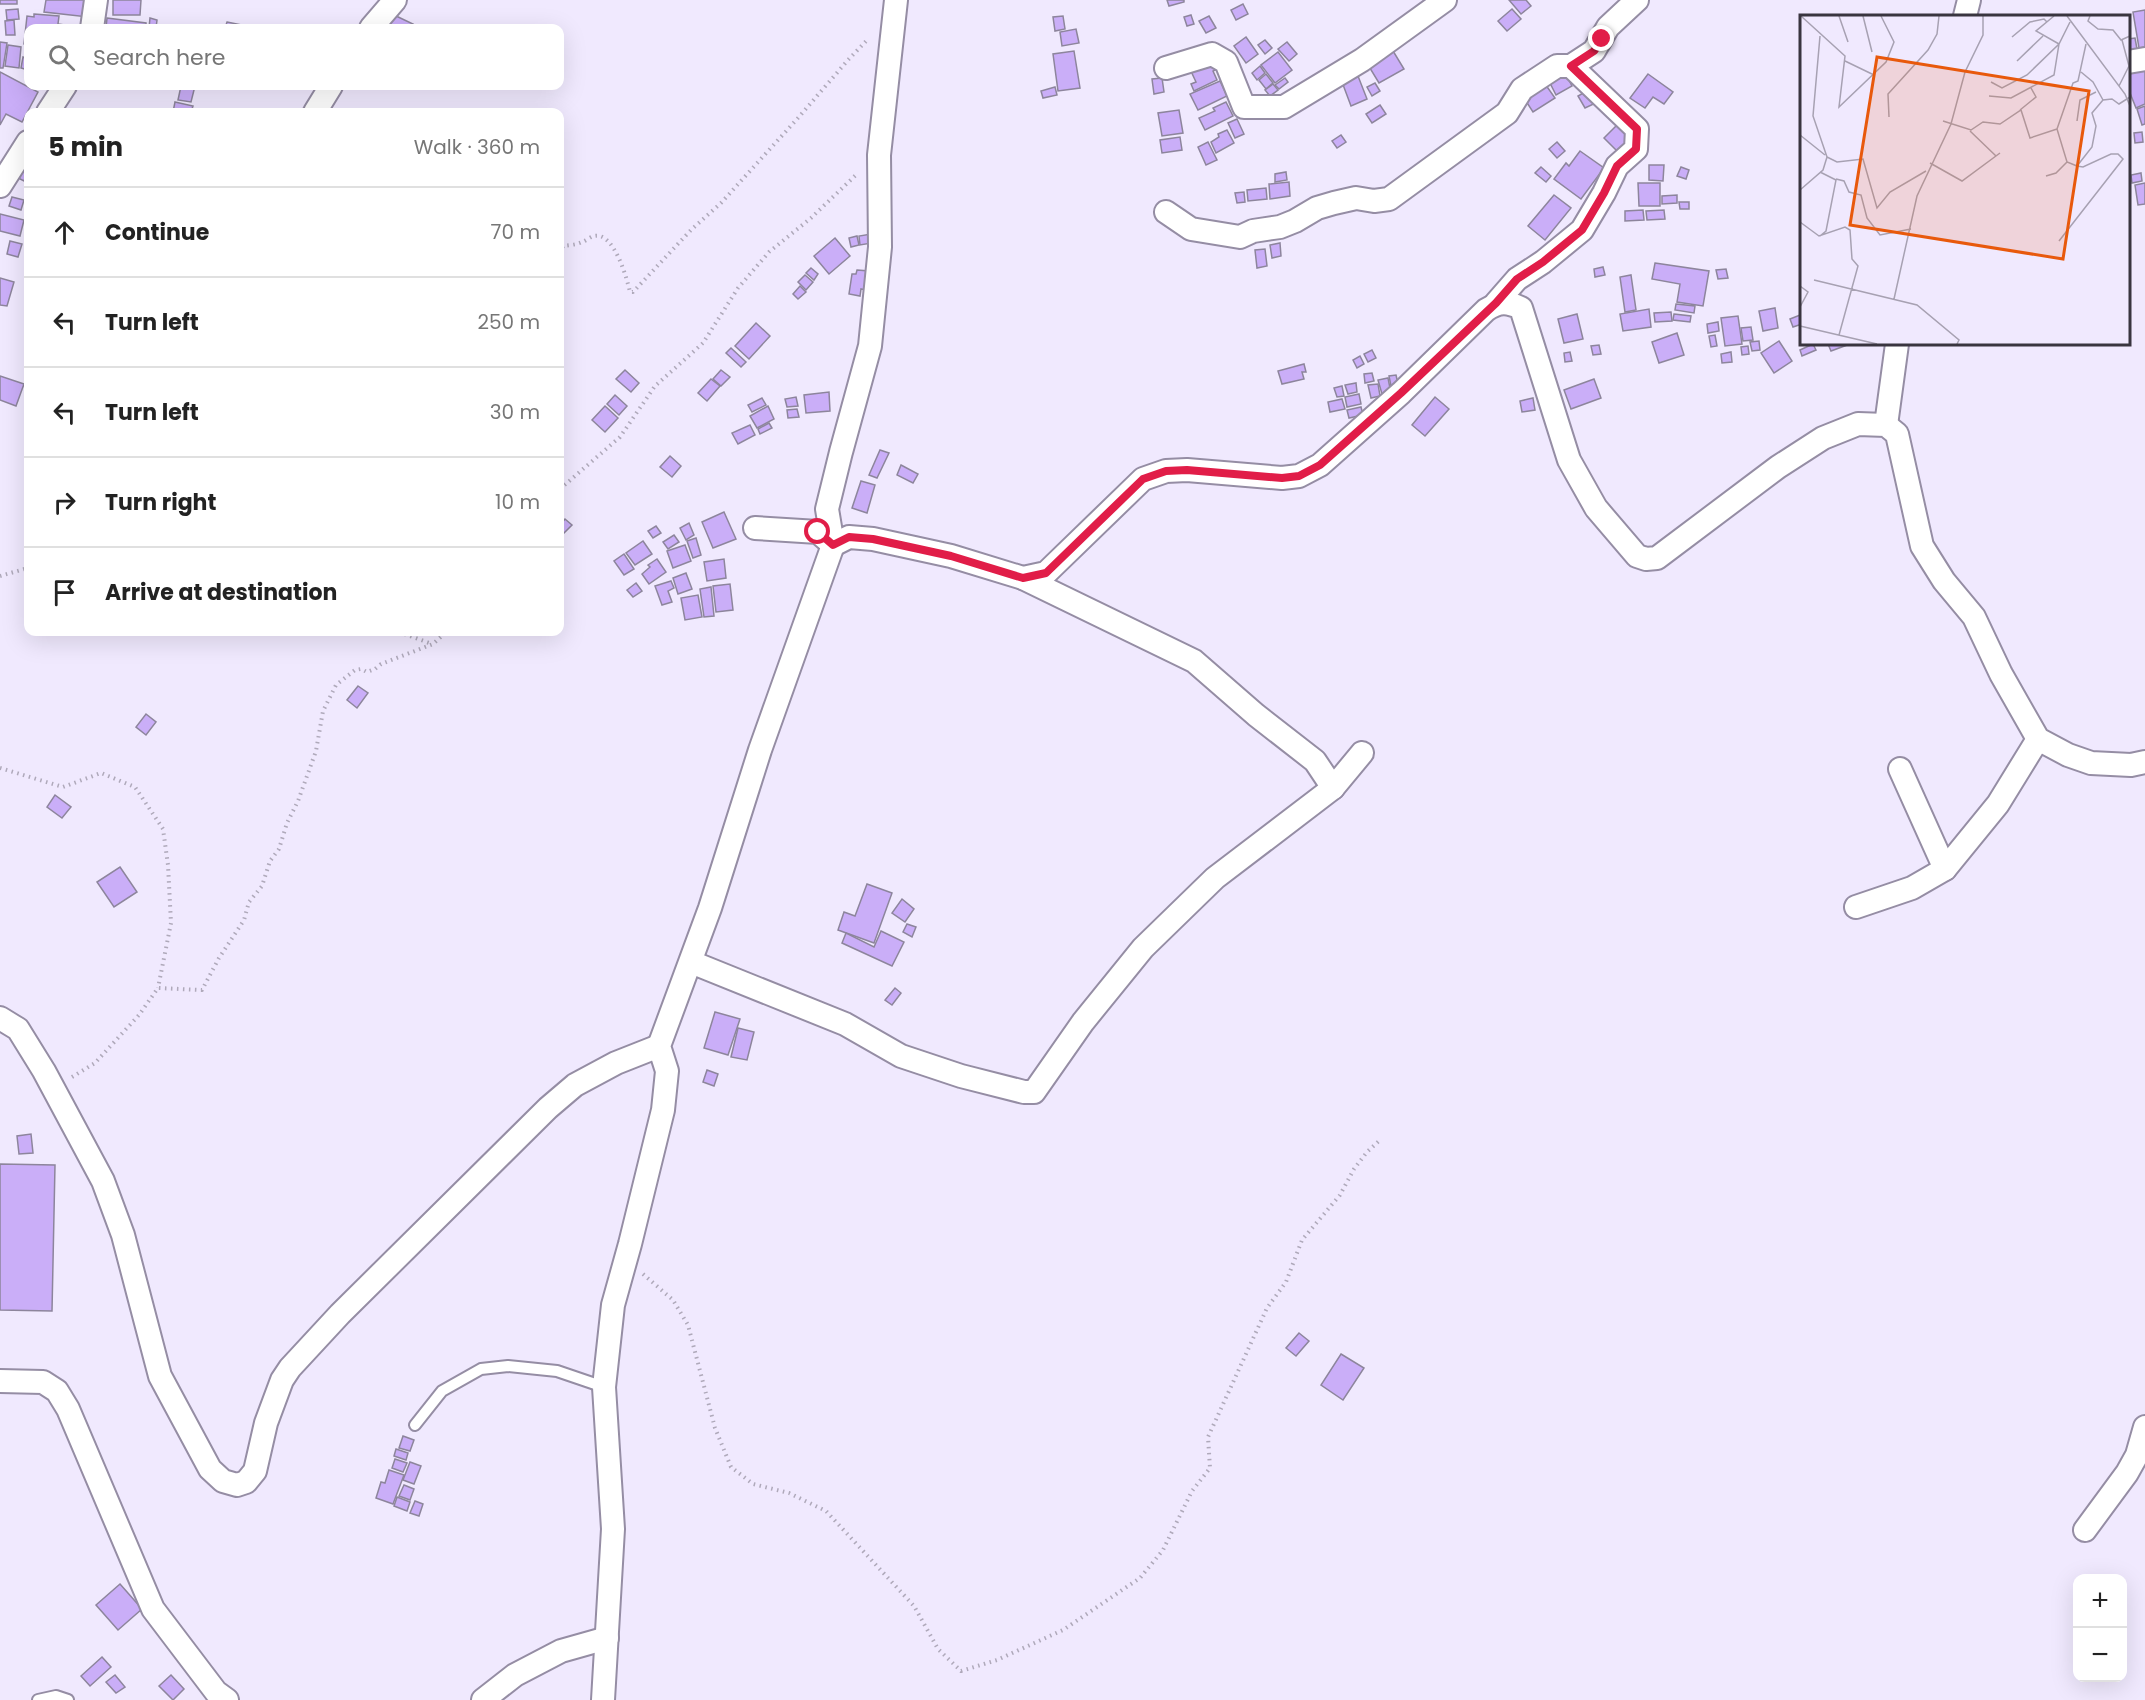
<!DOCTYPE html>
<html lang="en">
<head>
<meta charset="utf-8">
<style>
	:root { --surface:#fff; --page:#f6f6f6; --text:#222; --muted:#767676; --line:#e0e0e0 }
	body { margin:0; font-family:Poppins,sans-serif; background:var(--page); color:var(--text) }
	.controls { position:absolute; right:18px; bottom:18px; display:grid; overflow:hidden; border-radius:12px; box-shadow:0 6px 24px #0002 }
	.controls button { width:54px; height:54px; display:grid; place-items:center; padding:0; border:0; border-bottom:2px solid var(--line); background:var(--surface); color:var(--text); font:30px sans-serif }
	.stop { position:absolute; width:18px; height:18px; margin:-14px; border:4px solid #e11d48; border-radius:50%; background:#fff }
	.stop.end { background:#e11d48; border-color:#fff; box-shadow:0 2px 6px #0008 }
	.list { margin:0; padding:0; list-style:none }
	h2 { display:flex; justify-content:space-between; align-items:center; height:78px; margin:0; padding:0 24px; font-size:26px }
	h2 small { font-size:20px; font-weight:400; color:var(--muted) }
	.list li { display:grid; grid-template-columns:39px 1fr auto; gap:18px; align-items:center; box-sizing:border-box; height:90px; padding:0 24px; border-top:2px solid var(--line) }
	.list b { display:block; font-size:22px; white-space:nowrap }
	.list em { font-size:20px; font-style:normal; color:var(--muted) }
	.icon { flex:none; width:33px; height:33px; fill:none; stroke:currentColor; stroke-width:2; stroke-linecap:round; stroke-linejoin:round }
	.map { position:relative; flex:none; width:2145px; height:1700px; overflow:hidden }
	.search { position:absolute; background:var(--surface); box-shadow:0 6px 24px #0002; left:24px; top:24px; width:540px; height:66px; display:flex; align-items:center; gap:15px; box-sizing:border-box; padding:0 21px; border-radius:12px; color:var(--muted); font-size:22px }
	.panel { position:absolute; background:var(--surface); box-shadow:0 6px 24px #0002; left:24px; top:108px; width:540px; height:528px; border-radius:12px }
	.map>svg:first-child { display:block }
	.building { fill:#caaef8; stroke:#8d859c; stroke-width:1.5 }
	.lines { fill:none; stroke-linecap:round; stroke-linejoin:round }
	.lane-casing { stroke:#958da4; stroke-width:14 }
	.street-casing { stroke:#958da4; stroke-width:26 }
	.path { stroke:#afa9ba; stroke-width:4; stroke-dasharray:1.5 4.5; stroke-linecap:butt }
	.lane { stroke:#fff; stroke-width:10 }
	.street { stroke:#fff; stroke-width:22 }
	.route { stroke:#e11d48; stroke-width:8 }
	.inset-road { fill:none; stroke:#a7a1b2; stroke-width:1.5 }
	.view { fill:#e8590c; fill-opacity:0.15; stroke:#e8590c; stroke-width:3 }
	.inset-edge { fill:none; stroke:#39353f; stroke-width:3 }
</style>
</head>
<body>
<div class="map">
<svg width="2145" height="1700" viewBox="0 0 2145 1700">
	<rect width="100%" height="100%" fill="#f0e9fe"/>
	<!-- building -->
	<g class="building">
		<rect x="0" y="0" width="17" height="4"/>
		<polygon points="46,0 90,0 88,17 44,12"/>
		<polygon points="113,0 141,0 140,15 113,15"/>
		<polygon points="1167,0 1184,0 1184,2 1169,6"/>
		<polygon points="1509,0 1526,0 1531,6 1521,14"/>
		<polygon points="1243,4 1248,14 1236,20 1231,10"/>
		<polygon points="18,9 19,19 7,20 6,10"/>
		<polygon points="1512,9 1521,19 1507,31 1498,21"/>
		<polygon points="2145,10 2145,47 2139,48 2133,12"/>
		<polygon points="34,14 59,16 58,24 64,25 64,28 28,28 28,45 24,44 27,16 34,17"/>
		<polygon points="394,15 413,24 410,28 386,28"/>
		<polygon points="1191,15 1194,24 1187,26 1184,17"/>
		<polygon points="1063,16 1065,29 1055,31 1053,17"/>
		<polygon points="1209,16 1216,28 1206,33 1199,21"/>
		<polygon points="107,18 146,23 146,28 106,28"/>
		<polygon points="150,18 157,20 156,28 149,28"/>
		<polygon points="14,20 15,35 6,35 5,21"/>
		<polygon points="227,22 252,27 252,28 208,28 209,25 225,28"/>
		<polygon points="1076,29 1079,43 1062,46 1060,32"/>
		<polygon points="1246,37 1258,54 1246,63 1234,46"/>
		<polygon points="2135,38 2137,49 2128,51 2128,39"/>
		<polygon points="1265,40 1272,48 1265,54 1258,45"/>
		<polygon points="0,42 7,43 3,68 0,68"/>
		<polygon points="1287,42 1297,54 1289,61 1278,49"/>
		<polygon points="8,45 21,47 19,68 5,66"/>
		<polygon points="1390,46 1404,69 1379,83 1365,60"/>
		<polygon points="1074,51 1080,88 1058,91 1053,54"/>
		<polygon points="1278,52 1292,70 1275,83 1261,65"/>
		<polygon points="1216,56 1221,67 1213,71 1217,80 1194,91 1191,84 1196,82 1190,69"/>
		<polygon points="23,57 28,59 28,70 21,68"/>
		<polygon points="2145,62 2145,104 2136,108 2128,88 2128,68"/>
		<polygon points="1260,66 1265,73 1257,80 1252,73"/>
		<polygon points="1563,69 1572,86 1556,95 1547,77"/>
		<polygon points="0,72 38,92 22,122 6,114 0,125"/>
		<polygon points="1266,74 1273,83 1266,89 1259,80"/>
		<polygon points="1648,74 1673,92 1664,104 1653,97 1645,108 1630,98"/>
		<polygon points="1358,76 1367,99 1351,106 1342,82"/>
		<polygon points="1162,78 1164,92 1154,94 1152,79"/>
		<polygon points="1285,78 1288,82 1279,89 1275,85"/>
		<polygon points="1220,81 1227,96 1198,110 1190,94"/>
		<polygon points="1543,81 1555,98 1533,112 1522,95"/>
		<polygon points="1375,83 1380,91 1372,96 1367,87"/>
		<polygon points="1273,84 1278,90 1270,96 1265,90"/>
		<polygon points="181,86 195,86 191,102 178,100"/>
		<polygon points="1055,87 1057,95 1043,98 1041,91"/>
		<polygon points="1592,88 1600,101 1585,108 1578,96"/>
		<polygon points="175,102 193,106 191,112 173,112"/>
		<polygon points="1226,102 1233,116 1205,130 1199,118 1215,111 1213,108"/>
		<polygon points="1380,105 1386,114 1372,123 1366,114"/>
		<polygon points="2145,106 2145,124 2142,125 2137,109"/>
		<polygon points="1179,110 1183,133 1162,136 1158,113"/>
		<polygon points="1237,119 1244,134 1235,138 1228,123"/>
		<polygon points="1620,122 1635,137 1619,153 1604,138"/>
		<polygon points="1227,130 1234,143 1216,153 1211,142 1219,137 1218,134"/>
		<polygon points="2142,132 2143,142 2135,143 2134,133"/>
		<polygon points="1341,135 1346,142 1337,148 1332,141"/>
		<polygon points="1180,137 1182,150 1162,153 1160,140"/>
		<polygon points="1208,142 1217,160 1206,165 1198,147"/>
		<polygon points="1557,142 1565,151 1557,158 1549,149"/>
		<polygon points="1580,151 1604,168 1581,199 1554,179 1566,163 1569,166"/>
		<polygon points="1649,165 1664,165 1663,181 1649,180"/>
		<polygon points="1541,167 1551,176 1546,182 1535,173"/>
		<polygon points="1681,167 1689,170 1686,179 1677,176"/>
		<polygon points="22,169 28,171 24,181 18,178"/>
		<polygon points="1286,172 1287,180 1275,182 1275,174"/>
		<polygon points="2141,173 2142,181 2132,183 2131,175"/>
		<polygon points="1289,182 1290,196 1270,199 1269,184"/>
		<polygon points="1638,183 1660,183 1660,206 1639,206"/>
		<polygon points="2145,183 2145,204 2138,205 2135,185"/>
		<polygon points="1266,188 1267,199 1248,201 1247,190"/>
		<polygon points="1244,192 1245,202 1237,203 1235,193"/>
		<polygon points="1554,195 1571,208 1545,240 1528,226"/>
		<polygon points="1677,195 1677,203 1662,204 1662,196"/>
		<polygon points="12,197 24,200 21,210 9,206"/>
		<polygon points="1679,202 1689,202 1689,209 1680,209"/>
		<polygon points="1643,210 1644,220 1625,221 1625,211"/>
		<polygon points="1664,210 1665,219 1647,220 1646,211"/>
		<polygon points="0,214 24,220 20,236 0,231"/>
		<polygon points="871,234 872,243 860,245 859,236"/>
		<polygon points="857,236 859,245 851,247 849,238"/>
		<polygon points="835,238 850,256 829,274 814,256"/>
		<polygon points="10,241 22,244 18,257 7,254"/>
		<polygon points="1280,243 1281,256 1272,258 1270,245"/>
		<polygon points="1265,249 1267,266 1257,268 1255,250"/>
		<polygon points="1655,263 1709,271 1703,306 1677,302 1680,284 1652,279"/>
		<polygon points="1603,267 1605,275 1595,277 1594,269"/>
		<polygon points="811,268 818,274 814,280 806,273"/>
		<polygon points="1726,269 1728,278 1718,279 1716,270"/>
		<polygon points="857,270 869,271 866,290 861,289 860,296 849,294 852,274 856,274"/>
		<polygon points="805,275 813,282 806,290 798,282"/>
		<polygon points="1631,275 1636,310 1625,312 1620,277"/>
		<polygon points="0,278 14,282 7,306 0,305"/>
		<polygon points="800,286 806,292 798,299 793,294"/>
		<polygon points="1676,304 1695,306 1694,313 1675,310"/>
		<polygon points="1775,308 1778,328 1763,331 1759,311"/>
		<polygon points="1649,309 1651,327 1623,331 1620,314"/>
		<polygon points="1671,312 1672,321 1655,322 1654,313"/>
		<polygon points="1577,314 1583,339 1564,343 1558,319"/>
		<polygon points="1674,314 1691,316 1690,322 1673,320"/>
		<polygon points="1800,315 1802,324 1793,327 1790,319"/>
		<polygon points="1738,316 1742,344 1725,346 1721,318"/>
		<polygon points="1718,322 1719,331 1708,333 1707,324"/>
		<polygon points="756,323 770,336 749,359 735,346"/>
		<polygon points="1751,327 1753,340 1743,341 1741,328"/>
		<polygon points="1677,333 1684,355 1659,363 1652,342"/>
		<polygon points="1715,335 1717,346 1711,347 1709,336"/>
		<polygon points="1759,341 1760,350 1752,351 1750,342"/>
		<polygon points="1779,341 1792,361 1774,373 1761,353"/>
		<polygon points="1813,344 1816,350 1802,356 1800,350"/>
		<polygon points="1828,344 1850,344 1831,351"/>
		<polygon points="1599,345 1601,354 1593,355 1591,346"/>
		<polygon points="1748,346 1749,354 1742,355 1741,347"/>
		<polygon points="731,348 746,362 741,367 726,353"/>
		<polygon points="1372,350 1376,358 1368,362 1364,354"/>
		<polygon points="1570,352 1572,361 1565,362 1564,353"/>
		<polygon points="1731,352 1732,362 1722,363 1721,354"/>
		<polygon points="1360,356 1364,364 1357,368 1353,360"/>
		<polygon points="1304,364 1306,372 1302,372 1304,379 1282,384 1278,371"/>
		<polygon points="625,370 639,383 631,392 616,379"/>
		<polygon points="721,370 730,377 721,386 713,379"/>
		<polygon points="1372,373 1374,381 1365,383 1364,374"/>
		<polygon points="1396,375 1398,384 1391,386 1389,376"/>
		<polygon points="0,376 24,384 16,406 0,400"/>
		<polygon points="1388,378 1391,393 1382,394 1378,380"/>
		<polygon points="711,379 720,386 707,401 698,393"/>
		<polygon points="1594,379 1601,398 1571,409 1564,390"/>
		<polygon points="1356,383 1357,392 1348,394 1345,385"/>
		<polygon points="1378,384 1380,396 1371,398 1368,385"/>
		<polygon points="1342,386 1344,396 1337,397 1334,388"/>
		<polygon points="829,392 830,411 806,413 804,395"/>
		<polygon points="1359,394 1361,404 1347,407 1345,397"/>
		<polygon points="615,395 627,406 619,415 607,404"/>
		<polygon points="796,397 798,406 787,407 785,399"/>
		<polygon points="1435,397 1449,409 1425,436 1412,425"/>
		<polygon points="762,398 766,405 752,412 748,405"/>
		<polygon points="1533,398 1535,410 1522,412 1520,401"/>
		<polygon points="1342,399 1345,409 1330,412 1328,402"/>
		<polygon points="605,406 618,418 605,432 592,420"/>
		<polygon points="768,406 774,419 757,428 750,416"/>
		<polygon points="1361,407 1363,415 1349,418 1347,410"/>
		<polygon points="797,409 799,417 788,418 787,410"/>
		<polygon points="769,423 772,428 760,434 758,429"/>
		<polygon points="750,425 755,435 738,444 732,433"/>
		<polygon points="880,450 889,453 877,478 869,475"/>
		<polygon points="670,456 681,466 672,477 660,467"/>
		<polygon points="901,465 918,474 913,483 897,475"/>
		<polygon points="861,481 875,485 867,513 852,508"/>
		<polygon points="724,512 736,539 713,548 702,522"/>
		<polygon points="565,519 572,525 561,536 560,534 560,525"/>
		<polygon points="689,523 694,535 686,540 680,528"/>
		<polygon points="656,526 661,533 653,538 648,531"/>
		<polygon points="674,535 679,542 668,549 663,542"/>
		<polygon points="696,538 701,555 693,558 687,541"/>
		<polygon points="643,541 652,554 635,565 626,553"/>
		<polygon points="685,545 691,561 673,568 667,551"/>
		<polygon points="624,554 634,569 624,575 614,561"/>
		<polygon points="657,559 666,572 649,584 642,574 650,567 648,565"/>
		<polygon points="724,559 726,578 707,581 704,562"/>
		<polygon points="686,573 692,589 678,594 673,578"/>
		<polygon points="671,581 674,588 668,591 672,602 662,605 655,586"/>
		<polygon points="636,583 642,591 633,597 627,590"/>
		<polygon points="730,584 733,610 716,612 713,586"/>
		<polygon points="711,587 714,616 704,617 700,589"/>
		<polygon points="698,595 702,617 685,620 681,598"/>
		<polygon points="358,686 368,693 357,708 347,700"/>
		<polygon points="146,714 156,722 146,735 136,727"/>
		<polygon points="55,795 71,807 62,818 47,807"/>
		<polygon points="120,867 137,892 114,907 97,882"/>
		<polygon points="867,884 892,893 874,943 838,930 844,912 855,916"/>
		<polygon points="902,899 914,909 905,922 892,913"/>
		<polygon points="907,924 916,927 912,937 903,932"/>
		<polygon points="881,931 904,942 892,966 842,943 846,933 874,947"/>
		<polygon points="895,988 901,993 892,1005 885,1000"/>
		<polygon points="715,1012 740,1019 728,1055 704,1048"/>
		<polygon points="738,1028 754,1032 747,1060 731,1057"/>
		<polygon points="707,1070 718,1074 714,1086 703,1082"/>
		<polygon points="31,1134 33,1153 19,1154 17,1136"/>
		<polygon points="0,1164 55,1165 52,1311 0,1310"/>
		<polygon points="1299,1333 1309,1341 1296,1356 1286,1348"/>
		<polygon points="1341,1354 1364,1368 1343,1400 1321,1385"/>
		<polygon points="403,1436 414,1440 410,1451 399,1448"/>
		<polygon points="396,1449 408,1453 406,1460 394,1456"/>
		<polygon points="395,1459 407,1463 403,1472 392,1468"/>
		<polygon points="410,1462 421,1466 414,1484 403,1480"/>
		<polygon points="389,1470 404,1475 393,1504 376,1498 381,1482 385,1483"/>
		<polygon points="404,1485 414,1489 410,1500 399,1496"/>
		<polygon points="397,1497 410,1502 407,1511 394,1506"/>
		<polygon points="415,1501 423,1504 419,1516 410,1513"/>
		<polygon points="120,1584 142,1609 118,1630 96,1605"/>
		<polygon points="102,1657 111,1667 90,1686 81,1676"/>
		<polygon points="115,1675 125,1687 116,1693 106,1682"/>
		<polygon points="171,1675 184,1689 173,1700 159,1686"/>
	</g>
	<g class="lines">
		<defs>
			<g id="lane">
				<polyline points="415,1425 442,1391 481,1369 508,1366 557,1371 604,1387"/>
				<polyline points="38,1700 56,1696 68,1700"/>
			</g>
			<g id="street">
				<polyline points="1965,16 1969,0"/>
				<polyline points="92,28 96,0"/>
				<polyline points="371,28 395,0"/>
				<polyline points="2128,62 2145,59"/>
				<polyline points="1166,68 1212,54 1226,62 1244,107 1284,107 1362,60 1445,0"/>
				<polyline points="48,112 65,86"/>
				<polyline points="315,112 331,86"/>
				<polyline points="0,186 28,142"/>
				<polyline points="1166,212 1191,229 1240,237 1253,231 1280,227 1295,221 1317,208 1334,203 1356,198 1374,201 1389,199 1507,113 1522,89 1557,66 1571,66 1594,51 1608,27 1637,0"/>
				<polyline points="1496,303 1517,279 1543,262 1582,230 1604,193 1617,166 1636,149 1637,129 1571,66"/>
				<polyline points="1886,425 1897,344"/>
				<path d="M 755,528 L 818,532 L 833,545 L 849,537 L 873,539 L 951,556 L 1023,578 L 1046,573 L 1143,479 L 1166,471 L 1187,470 L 1282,478 L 1299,476 L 1320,465 L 1401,393 L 1486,310 C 1500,301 1507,302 1521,308 L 1569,460 L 1596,508 L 1637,556 L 1646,559 L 1657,558 L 1778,467 L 1823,438 L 1858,424 L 1886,425 L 1897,434 L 1922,546 L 1944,581 L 1974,617 L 2001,674 L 2038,739 L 2068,755 L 2091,763 L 2131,765 L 2145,762"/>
				<polyline points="1023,578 1194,661 1256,715 1315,761 1333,788"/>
				<polyline points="1900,769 1945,869"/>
				<polyline points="1856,907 1912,888 1945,869 1998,804 2038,739"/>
				<polyline points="691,962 845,1024 901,1056 961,1076 1024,1092 1034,1092 1083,1022 1143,948 1215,878 1333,788 1362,753"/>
				<polyline points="0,1018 18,1029 44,1071 103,1181 123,1235 160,1376 210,1469 223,1481 237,1485 246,1482 255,1471 266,1423 282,1380 290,1368 340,1314 548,1108 575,1085 616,1063 659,1046"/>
				<polyline points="0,1381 43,1382 57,1391 68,1409 153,1609 216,1692 227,1700"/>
				<polyline points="2085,1530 2127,1473 2137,1455 2145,1427"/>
				<polyline points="483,1700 515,1675 561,1651 607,1638"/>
				<polyline points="603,1700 613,1529 604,1387 613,1305 630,1244 663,1110 667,1071 659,1046 710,908 760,750 833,545 827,509 841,452 870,346 880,247 879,155 896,0"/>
			</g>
		</defs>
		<!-- lane casing -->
		<use href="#lane" class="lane-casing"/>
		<!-- street casing -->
		<use href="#street" class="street-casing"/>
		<!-- path -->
		<g class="path">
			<path d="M 560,253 L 563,246 C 569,245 576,245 582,242 C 586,241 590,237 594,236 C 614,231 627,279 630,292 L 633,292 L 691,230 L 721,203 L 798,118 L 848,60 L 869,38"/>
			<polyline points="560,489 620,437 655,386 703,343 738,288 769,252 811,218 858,173"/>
			<polyline points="0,576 28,568"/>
			<polyline points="399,632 432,644"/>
			<polyline points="0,768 63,787 101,773 135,787 163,829 168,865 171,923 158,988"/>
			<polyline points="72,1077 95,1063 139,1015 158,988 202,990 219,958 244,920 249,902 262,886 270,861 279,849 287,823 298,801 316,751 323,711 336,685 355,670 361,669 367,672 375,669 381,664 433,644 446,632"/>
			<polyline points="643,1274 673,1300 688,1325 715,1428 731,1467 753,1484 789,1493 826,1511 914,1606 938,1649 961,1671 997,1660 1063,1630 1140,1578 1163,1550 1192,1491 1210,1468 1208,1437 1267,1308 1286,1282 1302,1240 1340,1195 1354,1169 1367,1152 1380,1140"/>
		</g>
		<!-- lane -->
		<use href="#lane" class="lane"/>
		<!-- street -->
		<use href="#street" class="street"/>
	</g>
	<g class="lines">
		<!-- route -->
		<polyline class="route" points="818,532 833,545 849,537 873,539 951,556 1023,578 1046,573 1143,479 1166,471 1187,470 1282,478 1299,476 1320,465 1401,393 1496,303 1517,279 1543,262 1582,230 1604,193 1617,166 1636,149 1637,129 1571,66 1594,51 1602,39"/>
	</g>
	<!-- overview -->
	<g transform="translate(1800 15)">
		<rect width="330" height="330" fill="#f0e9fe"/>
		<path class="inset-road" d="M 1,1 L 45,41 L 39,92 L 86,47 L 94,27 L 81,1M 39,1 L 48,27M 63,1 L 72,37M 267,1 L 325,79 L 330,91M 290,1 L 288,6 L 298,14 L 313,15 L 321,25 L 330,21M 20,21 L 13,101 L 27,142M 212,22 L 230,7 L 244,4 L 247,7M 286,29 L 278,66 L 273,68 L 257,114 L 267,147 L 277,151 L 292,132 L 296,111 L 292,98 L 303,85 L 312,84 L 319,89 L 330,82M 45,46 L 74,60M 217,46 L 243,21M 281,57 L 293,67 L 303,85M 191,67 L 202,73 L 227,60 L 259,29 L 270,7M 319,71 L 329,51 L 322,25M 189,81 L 211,83 L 254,60 L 259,29 L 236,16 L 254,1M 220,95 L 236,82 L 231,73M 89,102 L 88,79 L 128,35 L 137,19 L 139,1M 143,106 L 171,115 L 183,107 L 200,109 L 221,95 L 230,123 L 257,114M 277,106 L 280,85 L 296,77M 170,116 L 196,141M 0,120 L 25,140M 27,142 L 37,147 L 63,144 L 77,193 L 90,177 L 126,156M 130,148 L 162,166 L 200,138M 246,161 L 256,158 L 267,147M 36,164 L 44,166 L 49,177 L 61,180 L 67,203 L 80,220 L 111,214M 0,175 L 23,155 L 27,142M 0,207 L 19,221 L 45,212 L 50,215 L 52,244 L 58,251 L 39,320M 20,221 L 26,216 L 36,165 L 20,157M 259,226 L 323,144 L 318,139 L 311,139 L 283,152 L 277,151M 14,265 L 117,290 L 159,325 L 157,329M 0,271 L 8,277 L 0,292M 94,284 L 117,181 L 151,109 L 165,57 L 183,20 L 183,1M 0,311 L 77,329"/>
		<path class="view" d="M 77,42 L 289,76 L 263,244 L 50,210 Z"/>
		<rect width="330" height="330" class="inset-edge"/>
	</g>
</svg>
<div class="controls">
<button>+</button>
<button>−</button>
</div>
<div class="stop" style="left:818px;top:532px"></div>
<div class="stop end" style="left:1602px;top:39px"></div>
<div class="search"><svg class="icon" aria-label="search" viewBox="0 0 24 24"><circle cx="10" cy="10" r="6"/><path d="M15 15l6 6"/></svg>Search here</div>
<section class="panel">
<h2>5 min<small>Walk · 360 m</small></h2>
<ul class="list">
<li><svg class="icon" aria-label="ahead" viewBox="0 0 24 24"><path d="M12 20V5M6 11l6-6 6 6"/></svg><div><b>Continue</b></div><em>70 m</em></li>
<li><svg class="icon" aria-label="left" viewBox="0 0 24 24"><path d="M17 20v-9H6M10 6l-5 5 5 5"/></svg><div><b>Turn left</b></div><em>250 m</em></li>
<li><svg class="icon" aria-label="left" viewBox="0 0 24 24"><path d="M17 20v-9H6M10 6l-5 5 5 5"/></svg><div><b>Turn left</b></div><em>30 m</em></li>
<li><svg class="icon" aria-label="right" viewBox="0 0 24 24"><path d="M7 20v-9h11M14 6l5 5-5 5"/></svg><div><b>Turn right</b></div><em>10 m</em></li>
<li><svg class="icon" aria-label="arrive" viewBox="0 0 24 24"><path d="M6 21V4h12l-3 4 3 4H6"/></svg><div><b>Arrive at destination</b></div></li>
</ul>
</section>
</div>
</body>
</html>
